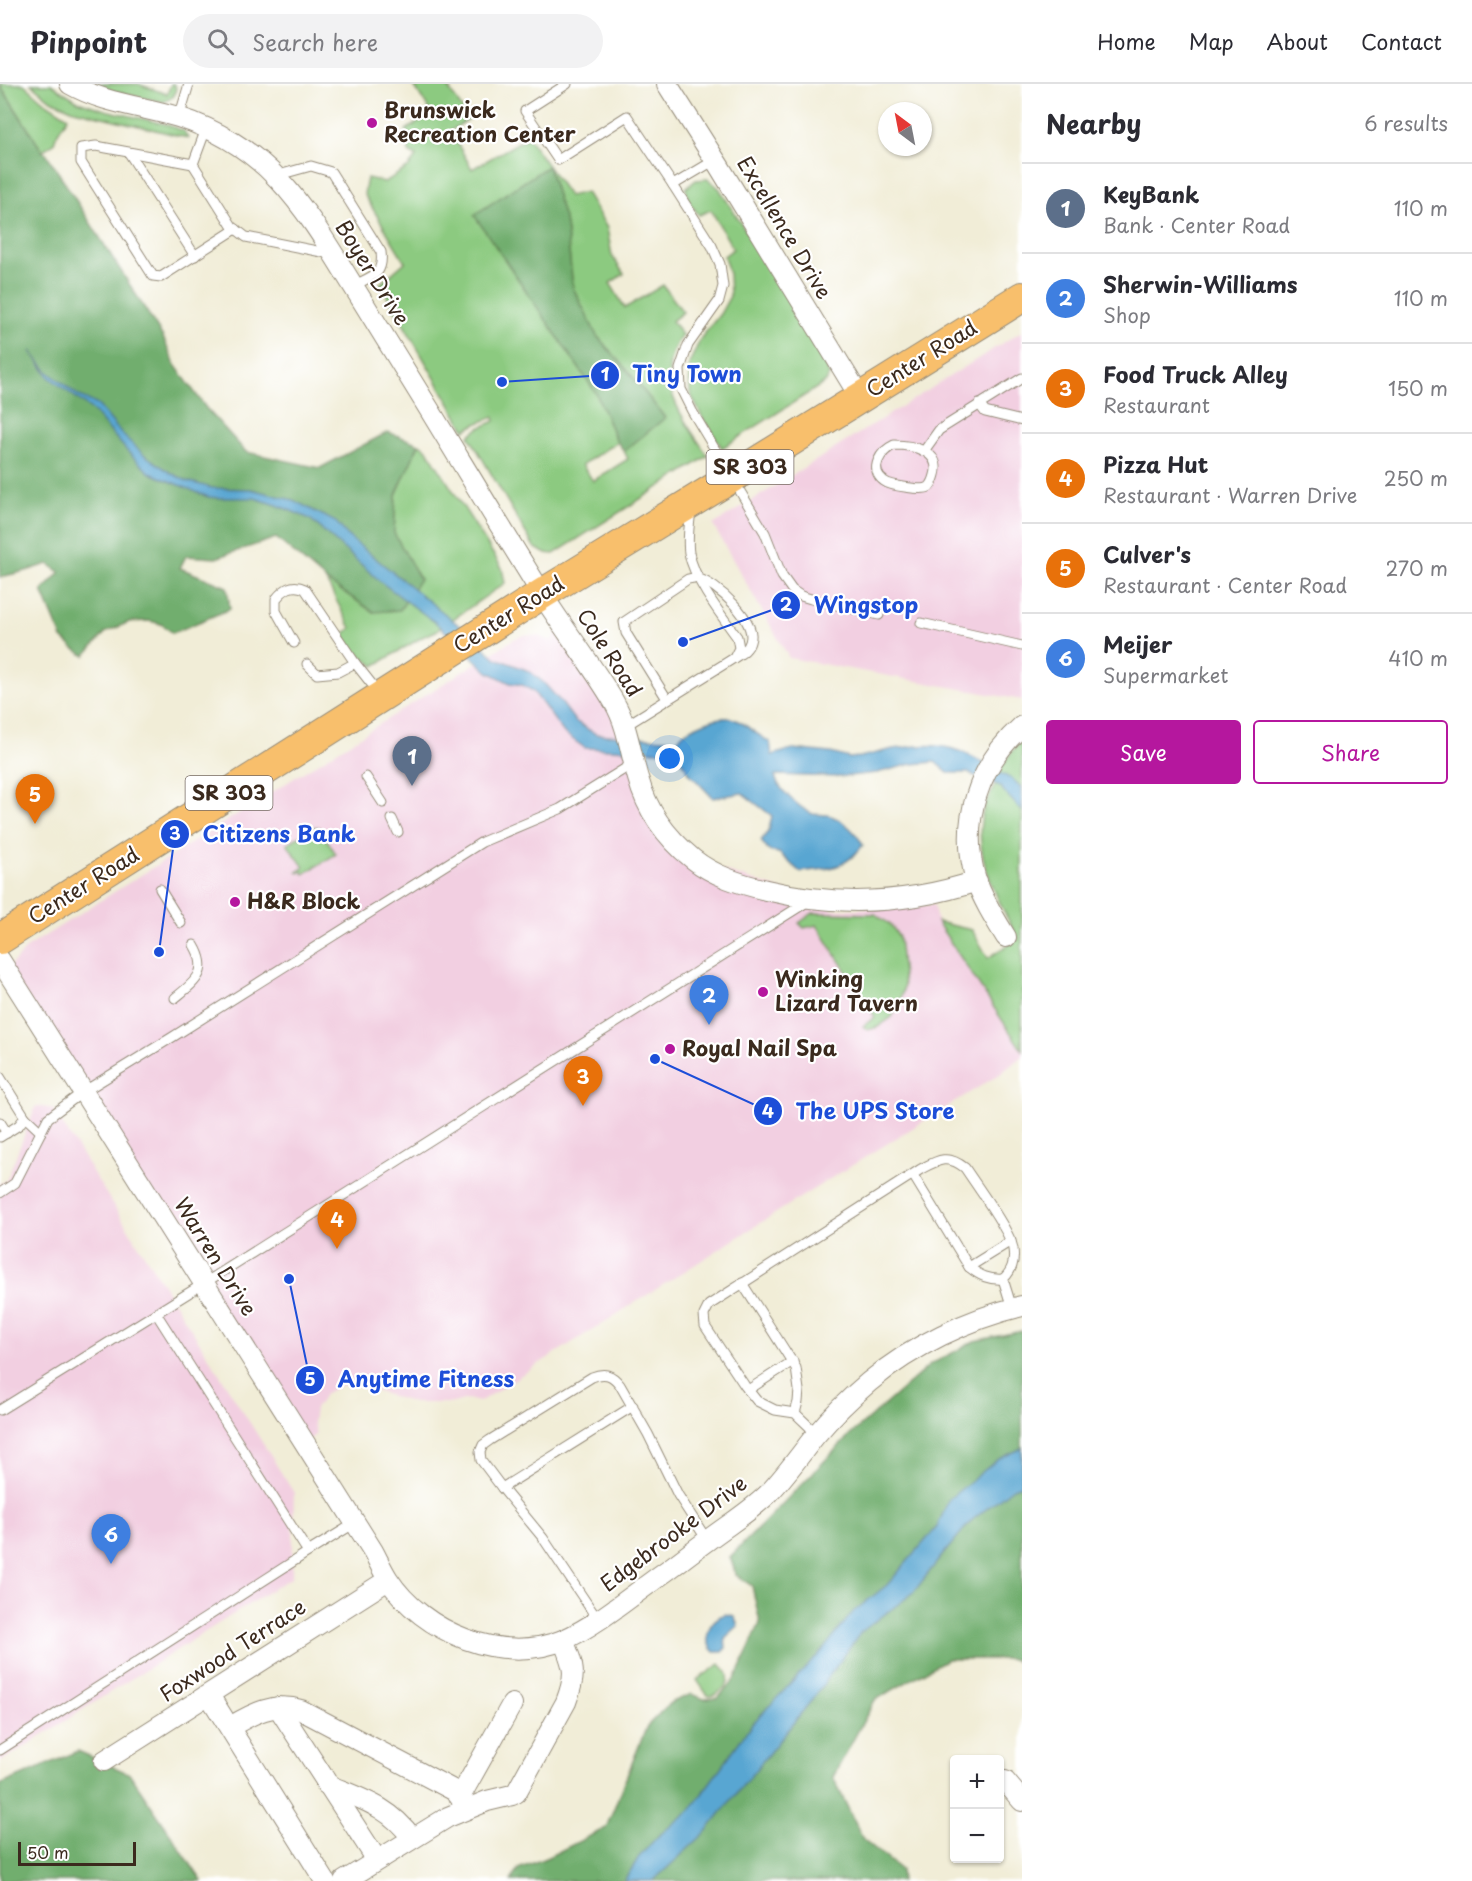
<!DOCTYPE html>
<html lang="en">
<head>
<meta charset="utf-8">
<style>
	:root { --surface:#fff; --page:#f2f2f3; --text:#2b2b33; --muted:#7c7c81; --line:#e1e1e2; --accent:#b5179e }
	body { margin:0; font-family:"Playpen Sans",sans-serif; background:var(--page); color:var(--text) }
	.controls { position:absolute; right:18px; bottom:18px; display:grid; overflow:hidden; border-radius:6px; box-shadow:0 2px 4px #0004 }
	.controls button { width:54px; height:54px; display:grid; place-items:center; padding:0; border:0; border-bottom:2px solid var(--line); background:var(--surface); color:var(--text); font:30px sans-serif }
	.compass { position:absolute; left:878px; top:18px; width:54px; height:54px; border-radius:50%; background:var(--surface); box-shadow:0 2px 4px #0004; rotate:328deg }
	.scale { position:absolute; left:18px; bottom:15px; width:118px; box-sizing:border-box; padding-left:6px; border:3px solid #3b2a1e; border-top:0; font-size:16px; line-height:21px; white-space:nowrap; color:#3b2a1e; -webkit-text-stroke:4px #fff; paint-order:stroke }
	.you { position:absolute; left:670px; top:675px; width:21px; height:21px; margin:-15px; border:4px solid #fff; border-radius:50%; background:#1a73e8; box-shadow:0 0 0 9px #1a73e833 }
	.badge { display:grid; place-items:center; width:39px; height:39px; border-radius:50%; background:var(--accent); color:#fff; font-size:20px; font-weight:700 }
	.pin { position:absolute; translate:-50% -50px; filter:drop-shadow(0 2px 3px #0008) }
	.pin::after { content:''; position:absolute; top:32px; width:21px; height:18px; background:inherit; clip-path:polygon(0 0,100% 0,50% 100%) }
	.list { margin:0; padding:0; list-style:none }
	h2 { display:flex; justify-content:space-between; align-items:center; height:78px; margin:0; padding:0 24px; font-size:26px }
	h2 small { font-size:20px; font-weight:400; color:var(--muted) }
	.list li { display:grid; grid-template-columns:39px 1fr auto; gap:18px; align-items:center; box-sizing:border-box; height:90px; padding:0 24px; border-top:2px solid var(--line) }
	.list b { display:block; font-size:22px; white-space:nowrap }
	.list p { margin:0; font-size:20px; white-space:nowrap; color:var(--muted) }
	.list em { font-size:20px; font-style:normal; color:var(--muted) }
	.actions { display:flex; gap:12px; padding:18px 24px }
	.actions a { flex:1; padding:14px 0; border:2px solid var(--accent); border-radius:6px; text-align:center; font-size:21px; color:var(--accent) }
	.actions .main { background:var(--accent); color:#fff }
	.icon { flex:none; width:33px; height:33px; fill:none; stroke:currentColor; stroke-width:2; stroke-linecap:round; stroke-linejoin:round }
	.map { position:relative; flex:none; width:1022px; height:1797px; overflow:hidden }
	header { display:flex; align-items:center; gap:36px; box-sizing:border-box; height:84px; padding:0 30px; background:var(--surface); border-bottom:2px solid var(--line) }
	header strong { font-size:28px }
	nav { display:flex; gap:33px; margin-inline-start:auto; font-size:21px }
	.search { width:420px; height:54px; background:var(--page); display:flex; align-items:center; gap:15px; box-sizing:border-box; padding:0 21px; border-radius:33px; color:var(--muted); font-size:22px }
	main { display:flex }
	aside { flex:1; background:var(--surface) }
	.map>svg:first-child { display:block }
	.built { fill:#f2cfe1 }
	.green { fill:#8cca80; stroke:#647a4f; stroke-width:1.5; fill-rule:evenodd }
	.forest { fill:#71ae6e; stroke:#566c46; stroke-width:1.5 }
	.water { fill:#59a6d2; stroke:#4a6878; stroke-width:1.5 }
	.lines { fill:none; stroke-linecap:round; stroke-linejoin:round }
	.service-casing { stroke:#968c7a; stroke-width:11 }
	.minor-casing { stroke:#968c7a; stroke-width:22 }
	.primary-casing { stroke:#968c7a; stroke-width:32 }
	.service { stroke:#fff; stroke-width:9 }
	.minor { stroke:#fff; stroke-width:20 }
	.primary { stroke:#f8bf6c; stroke-width:30 }
	.poi-dot { fill:#b5179e; stroke:#fff; stroke-width:2 }
	.labels { text-anchor:middle; stroke-width:4.5; stroke-linejoin:round; paint-order:stroke }
	.shield { fill:#fff; stroke:#766a62; stroke-width:1.5 }
	.shield-label { font-size:20px; font-weight:bold; fill:#3b2a1e }
	.poi-label { font-size:21px; font-weight:bold; fill:#3b2a1e; stroke:#fff; text-anchor:start }
	.street-label { font-size:21px; fill:#3b2a1e; stroke:#fff }
	.leader { fill:none; stroke:#1d4ed8; stroke-width:2 }
	.callout-dot { fill:#1d4ed8; stroke:#fff; stroke-width:2 }
	.mark-label { font-size:18px; text-anchor:middle; font-weight:bold; fill:#fff }
	.callout-label { font-size:22px; text-anchor:middle; font-weight:bold; fill:#1d4ed8; stroke:#fff; stroke-width:4.5; stroke-linejoin:round; paint-order:stroke }
</style>
</head>
<body>
<header>
<strong>Pinpoint</strong>
<div class="search"><svg class="icon" aria-label="search" viewBox="0 0 24 24"><circle cx="10" cy="10" r="6"/><path d="M15 15l6 6"/></svg>Search here</div>
<nav><a>Home</a><a>Map</a><a>About</a><a>Contact</a></nav>
</header>
<main>
<div class="map">
<svg width="1022" height="1797" viewBox="0 0 1022 1797">
	<rect width="100%" height="100%" fill="#fff"/>
	<filter id="ink" filterUnits="userSpaceOnUse"><feTurbulence type="fractalNoise" baseFrequency=".0167" numOctaves="2"/><feDisplacementMap in="SourceGraphic" scale="12" xChannelSelector="R" yChannelSelector="G"/><feConvolveMatrix kernelMatrix="1 2 1 2 8 2 1 2 1" color-interpolation-filters="sRGB"/></filter>
	<filter id="wash" filterUnits="userSpaceOnUse"><feTurbulence type="fractalNoise" baseFrequency=".008" numOctaves="4" result="noise"/><feDisplacementMap in="SourceGraphic" scale="24" xChannelSelector="R" yChannelSelector="G"/><feGaussianBlur stdDeviation="1.35" result="paint"/><feColorMatrix in="noise" values="0 0 0 0 0 0 0 0 0 0 0 0 0 0 0 0 0 1.4 0 .05"/><feComposite in="paint" operator="in"/></filter>
	<g filter="url(#wash)">
		<rect width="100%" height="100%" fill="#f1edd7"/>
		<!-- built -->
		<g class="built">
			<polygon points="1022,247 1022,616 789,574 713,441"/>
			<polygon points="561,540 615,619 637,693 697,778 806,814 834,826 934,821 937,838 1022,966 1022,972 1000,990 809,1108 479,1318 468,1315 453,1319 414,1319 356,1301 341,1301 326,1309 315,1325 313,1339 316,1350 305,1359 6,886 29,862 514,555 524,551 538,552 552,557"/>
			<polygon points="36,1022 53,1025 294,1409 292,1493 0,1678 0,1100 6,1097"/>
		</g>
		<!-- green -->
		<g class="green">
			<path d="M 0,0 L 24,0 L 42,16 L 68,33 C 62,44 57,46 54,59 L 42,67 Z"/>
			<polygon points="31,0 51,0 78,17 105,26 165,40 184,47 188,54 74,26 51,16"/>
			<polygon points="95,0 138,0 167,10 171,0 174,0 176,4 174,12 164,18 115,8"/>
			<path d="M 413,0 L 457,0 L 449,5 L 469,35 L 450,47 L 472,85 L 528,53 L 569,112 L 586,108 L 607,144 L 612,172 L 624,190 L 610,199 L 625,224 L 663,201 L 683,228 L 672,237 L 682,251 C 650,295 683,334 708,372 L 554,470 L 544,469 L 534,463 L 469,352 L 479,344 L 495,337 L 494,333 L 478,339 L 465,346 L 380,200 L 405,178 L 364,110 L 367,94 L 385,98 L 409,83 L 416,72 L 409,68 L 406,46 L 432,30 ZM 548,83 L 566,141 L 573,204 L 597,252 L 632,292 L 665,334 L 624,367 L 628,375 L 593,397 L 582,381 L 617,358 L 596,309 L 475,131 Z"/>
			<polygon points="708,95 719,104 824,273 829,291 826,298 722,364 702,333 690,309 689,280 701,254 720,230 730,212 729,190 724,172 733,165 711,126 699,131 688,117 686,104 696,96"/>
			<polygon points="419,360 426,364 502,484 505,499 436,547 424,552 374,582 352,564 343,551 351,544 325,495 373,528 419,495 394,449 396,411"/>
			<path d="M 1022,657 L 1022,966 L 937,838 L 972,846 L 988,874 L 1018,855 C 999,818 970,767 984,724 C 985,719 989,713 992,708 C 1001,685 1003,675 1022,657 Z"/>
			<polygon points="313,743 319,743 336,770 304,790 302,787 299,789 297,788 304,783 287,760"/>
			<polygon points="813,829 875,830 891,841 899,853 904,902 900,918 892,933 878,943 868,946 863,942 875,933 817,841 804,844 799,839"/>
			<path d="M 720,1580 C 722,1583 725,1585 727,1588 C 733,1600 718,1612 708,1612 L 697,1596 Z"/>
		</g>
		<!-- forest -->
		<g class="forest">
			<polygon points="0,1 42,67 46,69 163,253 175,281 206,324 246,368 320,384 388,348 419,360 396,411 394,449 420,495 400,526 374,528 328,498 276,454 216,474 186,472 180,484 227,503 230,525 173,549 161,540 150,537 129,538 105,549 85,572 73,564 62,554 42,507 60,488 48,480 26,487 0,493"/>
			<polygon points="548,82 566,141 573,204 597,252 632,292 665,334 624,367 617,358 596,309 474,131"/>
			<polygon points="1022,1247 1022,1578 1012,1575 947,1575 875,1616 833,1693 863,1755 901,1786 901,1797 511,1797 518,1785 548,1773 606,1744 647,1642 670,1619 692,1610 704,1615 718,1614 735,1595 760,1539 752,1502 736,1491 730,1473 849,1352 931,1280 975,1257"/>
			<polygon points="78,1667 130,1690 202,1797 0,1797 0,1701"/>
		</g>
		<!-- water -->
		<g class="water">
			<path d="M 31,267 L 47,287 L 78,311 L 98,321 L 124,352 L 142,369 L 171,389 L 187,397 L 212,404 L 251,405 L 293,416 L 336,438 L 350,454 L 454,537 L 496,574 L 529,587 L 543,598 L 561,618 L 575,637 L 589,646 L 596,650 L 678,656 C 682,648 689,646 697,642 C 736,623 739,640 770,658 L 772,671 L 793,665 L 831,669 L 849,674 L 860,673 L 893,665 L 916,662 C 954,659 972,672 1002,690 C 1010,694 1016,696 1021,704 C 1022,710 1022,720 1022,727 L 998,701 L 968,689 L 948,689 L 935,678 L 912,680 L 877,689 L 839,693 L 775,691 C 776,704 801,725 813,730 C 817,731 823,730 827,731 C 842,734 856,748 863,761 C 844,786 830,784 800,788 L 779,769 L 769,767 L 761,757 L 769,746 L 772,732 L 742,709 L 713,714 L 690,690 L 681,676 L 658,667 L 585,664 L 564,649 L 533,607 L 522,601 L 510,599 L 488,588 L 436,539 L 382,499 L 310,435 L 277,421 L 254,414 L 218,414 L 208,413 L 150,389 L 128,368 L 91,325 L 59,301 L 49,293 Z"/>
			<polygon points="1022,1364 1022,1401 1013,1404 971,1437 941,1473 913,1509 861,1548 815,1612 704,1750 653,1797 624,1797 639,1773 656,1754 691,1725 752,1640 822,1567 853,1528 887,1501 937,1443 949,1415 997,1376"/>
			<path d="M 725,1530 L 734,1532 L 738,1542 L 725,1554 L 726,1564 L 722,1568 L 714,1568 C 701,1555 709,1536 725,1530 Z"/>
		</g>
	</g>
	<g filter="url(#ink)">
		<g class="lines">
			<defs>
				<g id="service">
					<polyline points="567,0 525,27 558,76 627,32 673,101 715,76"/>
					<polyline points="179,34 189,0"/>
					<polyline points="206,45 193,80 232,142 246,153 332,170"/>
					<polyline points="129,69 195,172"/>
					<polyline points="193,80 96,62 81,64 81,78 153,192 161,193 236,145"/>
					<path d="M 275,92 L 311,82 L 331,88 L 381,168 C 384,192 371,192 353,202"/>
					<polyline points="673,101 712,162 720,180 723,202 719,217 688,261 680,285 681,305 692,327 765,449 782,492 792,506 801,512 811,515 879,531"/>
					<polyline points="979,320 985,328 1022,337"/>
					<path d="M 894,361 C 912,361 942,367 935,391 C 934,395 932,400 929,403 C 923,407 890,402 884,397 C 868,385 881,367 894,361 Z"/>
					<polyline points="924,367 939,346 1022,294"/>
					<path d="M 691,427 C 689,441 687,455 689,469 C 694,496 721,531 737,553 L 739,564 L 735,572"/>
					<polyline points="921,539 1022,562"/>
					<path d="M 294,559 L 276,527 L 276,515 C 284,505 292,499 305,505 L 355,579 L 378,608"/>
					<polyline points="307,580 317,590 338,588 355,579"/>
					<path d="M 625,642 L 734,574 C 740,570 748,566 750,558 C 758,537 716,499 697,494 C 694,493 691,495 688,495 L 624,538 L 626,549 L 667,615"/>
					<polyline points="366,693 383,719"/>
					<polyline points="392,735 398,748"/>
					<polyline points="160,805 181,839"/>
					<path d="M 175,914 C 196,897 210,888 194,861"/>
					<polyline points="0,993 25,1033 41,1048"/>
					<polyline points="0,1038 7,1049"/>
					<polyline points="0,1053 19,1041 25,1033"/>
					<path d="M 913,1091 L 969,1183 C 980,1192 989,1196 1003,1195"/>
					<polyline points="0,1109 15,1099 48,1034 83,1008 171,954 482,758 560,725 634,679"/>
					<polyline points="969,1183 1011,1157"/>
					<polyline points="742,1199 796,1284 799,1306 798,1318 795,1329"/>
					<polyline points="156,1229 308,1468 355,1439"/>
					<polyline points="748,1306 793,1277"/>
					<polyline points="0,1326 203,1200 810,816"/>
					<path d="M 817,1350 L 795,1329 L 775,1326 L 757,1317 L 745,1302 L 705,1242 L 704,1231 L 709,1221 L 921,1085 C 938,1076 948,1070 965,1084 C 976,1101 1011,1148 1013,1165 C 1015,1178 1012,1187 1003,1195 L 1012,1224"/>
					<polyline points="502,1404 633,1322"/>
					<path d="M 598,1536 L 543,1454 L 502,1404 L 481,1376 L 480,1368 L 483,1361 L 490,1356 L 592,1293 C 604,1288 612,1290 620,1301 L 648,1350 L 678,1411 L 707,1456"/>
					<polyline points="0,1666 308,1468"/>
				</g>
				<g id="minor">
					<path d="M 70,0 C 103,19 141,22 178,33 C 216,45 252,67 279,96 C 309,128 332,168 355,205 C 380,245 404,285 429,325 C 468,389 507,454 547,518 C 569,552 594,584 614,618 C 628,642 630,668 638,694 C 647,727 667,754 693,775 C 714,792 741,800 766,806 C 837,823 908,820 977,797"/>
					<polyline points="667,0 719,82 860,313"/>
					<path d="M 1006,853 C 995,835 983,816 976,796 C 959,739 978,681 1022,642"/>
					<path d="M 0,876 L 373,1467 C 378,1476 382,1486 388,1495 C 423,1549 502,1581 563,1556 C 596,1542 635,1509 665,1488 C 679,1478 694,1466 708,1456 C 729,1440 751,1427 769,1409 C 786,1391 800,1371 815,1352 C 831,1333 850,1314 869,1298 C 912,1262 968,1235 1022,1222"/>
					<polyline points="209,1611 325,1797"/>
					<polyline points="278,1623 377,1776"/>
					<path d="M 230,1643 C 253,1629 274,1618 301,1626 L 455,1707 L 460,1713 L 466,1725"/>
					<polyline points="104,1677 388,1496"/>
					<polyline points="1005,1697 1022,1717"/>
					<path d="M 326,1700 C 361,1715 389,1722 412,1754"/>
					<polyline points="460,1713 512,1620"/>
					<path d="M 344,1797 L 448,1733 L 487,1717 L 512,1711 L 516,1709 L 566,1618 C 577,1589 574,1583 563,1556"/>
				</g>
				<polyline id="primary" points="0,855 542,510 731,394 1022,213"/>
			</defs>
			<!-- service casing -->
			<use href="#service" class="service-casing"/>
			<!-- minor casing -->
			<use href="#minor" class="minor-casing"/>
			<!-- primary casing -->
			<use href="#primary" class="primary-casing"/>
			<!-- service -->
			<use href="#service" class="service"/>
			<!-- minor -->
			<use href="#minor" class="minor"/>
			<!-- primary -->
			<use href="#primary" class="primary"/>
		</g>
	</g>
	<!-- markers -->
	<g class="poi-dot">
		<circle cx="372" cy="39" r="6"/>
		<circle cx="235" cy="818" r="6"/>
		<circle cx="763" cy="908" r="6"/>
		<circle cx="670" cy="965" r="6"/>
	</g>
	<g class="labels">
		<!-- shield labels -->
		<g class="shield">
			<rect x="706.5" y="366" width="87" height="34" rx="4.5"/>
			<rect x="185.5" y="692" width="87" height="34" rx="4.5"/>
		</g>
		<g class="shield-label">
			<text x="750" y="390">SR 303</text>
			<text x="229" y="716">SR 303</text>
		</g>
		<!-- poi labels -->
		<g class="poi-label">
			<text x="384" y="34">Brunswick<tspan x="384" dy="24">Recreation Center</tspan></text>
			<text x="247" y="825">H&amp;R Block</text>
			<text x="775" y="903">Winking<tspan x="775" dy="24">Lizard Tavern</tspan></text>
			<text x="682" y="972">Royal Nail Spa</text>
		</g>
		<!-- street labels -->
		<g class="street-label">
			<text transform="translate(784 144) rotate(59)" y="7">Excellence Drive</text>
			<text transform="translate(372 189) rotate(58)" y="7">Boyer Drive</text>
			<text transform="translate(922 275) rotate(-32)" y="7">Center Road</text>
			<text transform="translate(509 531) rotate(-32)" y="7">Center Road</text>
			<text transform="translate(609 569) rotate(57)" y="7">Cole Road</text>
			<text transform="translate(84 802) rotate(-32)" y="7">Center Road</text>
			<text transform="translate(215 1173) rotate(58)" y="7">Warren Drive</text>
			<text transform="translate(674 1450) rotate(-37)" y="7">Edgebrooke Drive</text>
			<text transform="translate(233 1567) rotate(-33)" y="7">Foxwood Terrace</text>
		</g>
	</g>
	<!-- callouts -->
	<path class="leader" d="M502 298L605 291M683 558L786 521M159 868L175 750M655 975L768 1027M289 1195L310 1296"/>
	<g class="callout-dot">
		<circle cx="502" cy="298" r="6"/>
		<circle cx="683" cy="558" r="6"/>
		<circle cx="159" cy="868" r="6"/>
		<circle cx="655" cy="975" r="6"/>
		<circle cx="289" cy="1195" r="6"/>
		<circle cx="605" cy="291" r="15"/>
		<circle cx="786" cy="521" r="15"/>
		<circle cx="175" cy="750" r="15"/>
		<circle cx="768" cy="1027" r="15"/>
		<circle cx="310" cy="1296" r="15"/>
	</g>
	<g class="mark-label">
		<text x="605" y="297">1</text>
		<text x="786" y="527">2</text>
		<text x="175" y="756">3</text>
		<text x="768" y="1034">4</text>
		<text x="310" y="1302">5</text>
	</g>
	<g class="callout-label">
		<text x="687" y="298">Tiny Town</text>
		<text x="866" y="529">Wingstop</text>
		<text x="279" y="758">Citizens Bank</text>
		<text x="875" y="1035">The UPS Store</text>
		<text x="426" y="1303">Anytime Fitness</text>
	</g>
</svg>
<div class="controls">
<button>+</button>
<button>−</button>
</div>
<svg class="compass" viewBox="-18 -18 36 36"><path d="M0-13l5 13h-10z" fill="#e53935"/><path d="M0 13l5-13h-10z" fill="#7c7c81"/></svg>
<div class="scale">50 m</div>
<div class="you"></div>
<div class="pin badge" style="left:412px;top:702px;background:#5c6f8a">1</div>
<div class="pin badge" style="left:709px;top:941px;background:#3f7fe0">2</div>
<div class="pin badge" style="left:583px;top:1022px;background:#e8710a">3</div>
<div class="pin badge" style="left:337px;top:1165px;background:#e8710a">4</div>
<div class="pin badge" style="left:35px;top:740px;background:#e8710a">5</div>
<div class="pin badge" style="left:111px;top:1480px;background:#3f7fe0">6</div>
</div>
<aside>
<h2>Nearby<small>6 results</small></h2>
<ul class="list">
<li><span class="badge" style="background:#5c6f8a">1</span><div><b>KeyBank</b><p>Bank · Center Road</p></div><em>110 m</em></li>
<li><span class="badge" style="background:#3f7fe0">2</span><div><b>Sherwin-Williams</b><p>Shop</p></div><em>110 m</em></li>
<li><span class="badge" style="background:#e8710a">3</span><div><b>Food Truck Alley</b><p>Restaurant</p></div><em>150 m</em></li>
<li><span class="badge" style="background:#e8710a">4</span><div><b>Pizza Hut</b><p>Restaurant · Warren Drive</p></div><em>250 m</em></li>
<li><span class="badge" style="background:#e8710a">5</span><div><b>Culver's</b><p>Restaurant · Center Road</p></div><em>270 m</em></li>
<li><span class="badge" style="background:#3f7fe0">6</span><div><b>Meijer</b><p>Supermarket</p></div><em>410 m</em></li>
</ul>
<div class="actions"><a class="main">Save</a><a>Share</a></div>
</aside>
</main>
</body>
</html>
